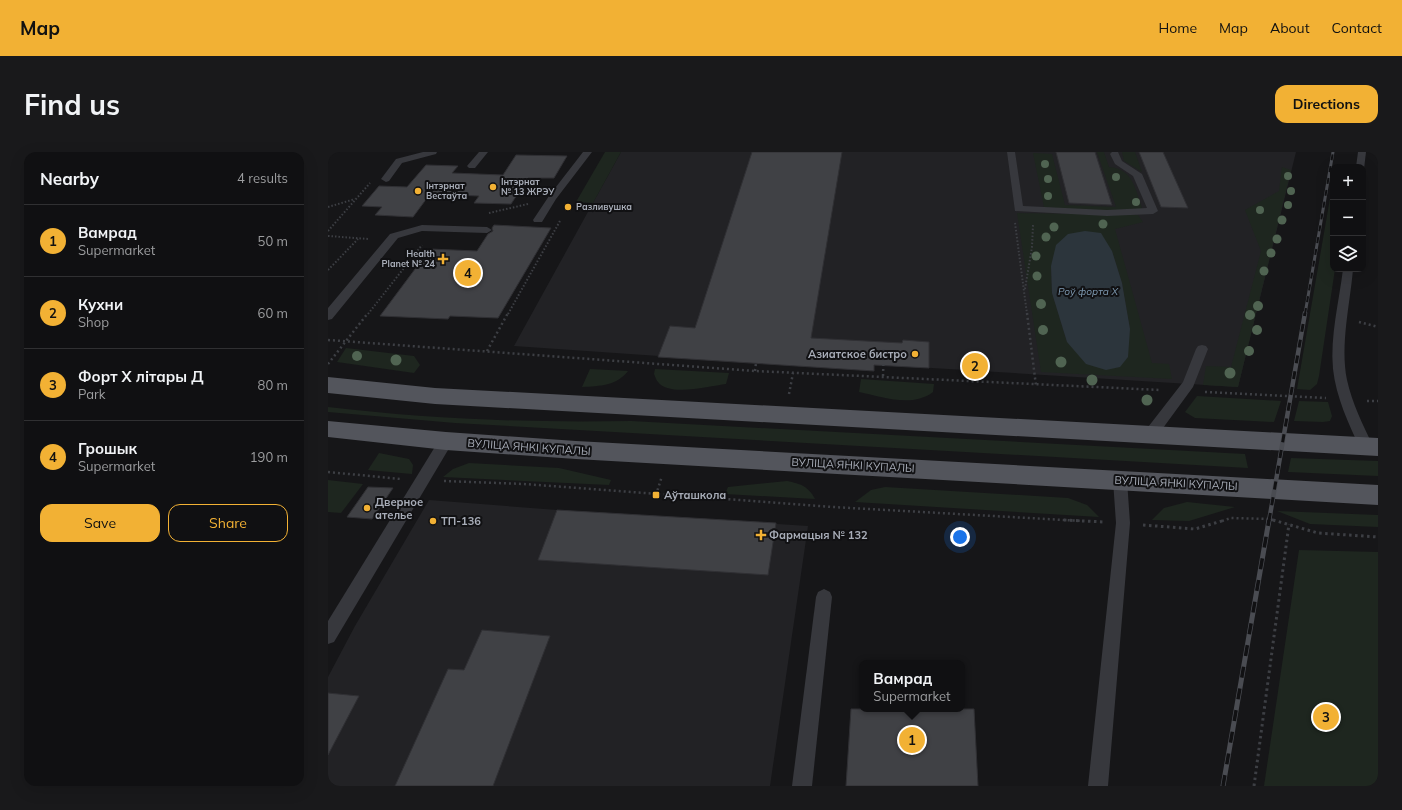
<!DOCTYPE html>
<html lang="en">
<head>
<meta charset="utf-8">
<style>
	:root { --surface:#101012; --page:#19191b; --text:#f1f3f6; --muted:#9c9d9f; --line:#303032; --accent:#f2b134 }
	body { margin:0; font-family:Mulish,sans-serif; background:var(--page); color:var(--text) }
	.controls { position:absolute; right:12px; top:12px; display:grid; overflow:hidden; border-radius:8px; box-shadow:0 4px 16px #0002 }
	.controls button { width:36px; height:36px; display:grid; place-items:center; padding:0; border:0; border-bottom:1px solid var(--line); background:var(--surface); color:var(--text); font:20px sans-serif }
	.you { position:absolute; left:632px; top:385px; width:14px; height:14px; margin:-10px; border:3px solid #fff; border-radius:50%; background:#1a73e8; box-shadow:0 0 0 6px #1a73e833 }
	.badge { display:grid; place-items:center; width:26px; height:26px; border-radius:50%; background:var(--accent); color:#111; font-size:13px; font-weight:700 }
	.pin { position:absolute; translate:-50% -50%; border:2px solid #fff; box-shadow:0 1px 4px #0006 }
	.popup { position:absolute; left:531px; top:508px; width:106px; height:52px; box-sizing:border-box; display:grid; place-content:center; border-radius:8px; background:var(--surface); filter:drop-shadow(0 1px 3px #0005); font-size:13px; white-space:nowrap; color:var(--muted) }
	.popup b { font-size:15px; color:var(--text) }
	.popup::after { content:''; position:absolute; left:50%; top:100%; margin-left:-8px; border:8px solid transparent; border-top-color:var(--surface) }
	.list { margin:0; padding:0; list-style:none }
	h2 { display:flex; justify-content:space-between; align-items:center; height:52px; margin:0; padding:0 16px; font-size:17px }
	h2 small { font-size:13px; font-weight:400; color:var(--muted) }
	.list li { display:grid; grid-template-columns:26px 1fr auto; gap:12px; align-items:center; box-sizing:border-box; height:72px; padding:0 16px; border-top:1px solid var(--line) }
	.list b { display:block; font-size:15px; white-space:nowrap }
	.list p { margin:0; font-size:13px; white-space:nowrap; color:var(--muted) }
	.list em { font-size:13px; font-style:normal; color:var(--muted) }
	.actions { display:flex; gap:8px; padding:12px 16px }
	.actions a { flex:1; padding:9px 0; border:1px solid var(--accent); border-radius:12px; text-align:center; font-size:14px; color:var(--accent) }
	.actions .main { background:var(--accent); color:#111 }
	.icon { flex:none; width:22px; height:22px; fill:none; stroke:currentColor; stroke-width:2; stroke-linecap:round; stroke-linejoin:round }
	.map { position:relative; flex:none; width:1050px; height:634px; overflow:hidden; border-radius:12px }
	header { display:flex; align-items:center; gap:24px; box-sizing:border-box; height:56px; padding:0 20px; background:var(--accent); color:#111 }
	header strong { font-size:19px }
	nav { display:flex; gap:22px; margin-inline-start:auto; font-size:14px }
	.intro { display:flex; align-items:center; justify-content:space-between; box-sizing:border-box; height:96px; padding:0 24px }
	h1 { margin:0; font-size:28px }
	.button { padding:10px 18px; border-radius:12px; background:var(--accent); color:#111; font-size:14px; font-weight:700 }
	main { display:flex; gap:24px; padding:0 24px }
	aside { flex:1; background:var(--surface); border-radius:12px; box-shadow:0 4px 16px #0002 }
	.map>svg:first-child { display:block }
	.built { fill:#222225 }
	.green { fill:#1e261f; fill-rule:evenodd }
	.water { fill:#2c353c }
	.building { fill:#404145; stroke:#303034 }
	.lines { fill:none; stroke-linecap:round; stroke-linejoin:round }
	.path-far2 { stroke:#3d3f44; stroke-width:2; stroke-dasharray:1.5 2; stroke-linecap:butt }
	.path-far1 { stroke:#3d3f44; stroke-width:2.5; stroke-dasharray:2 3; stroke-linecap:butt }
	.path { stroke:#3d3f44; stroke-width:3; stroke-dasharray:2.5 3.5; stroke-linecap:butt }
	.service { fill:#37383d; fill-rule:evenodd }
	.primary { fill:#53555c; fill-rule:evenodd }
	.rail-far2-casing { stroke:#4a4c52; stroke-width:3 }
	.rail-far1-casing { stroke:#4a4c52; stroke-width:4.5 }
	.rail-casing { stroke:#4a4c52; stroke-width:5 }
	.rail-far2 { stroke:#111113; stroke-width:2; stroke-dasharray:6; stroke-linecap:butt }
	.rail-far1 { stroke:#111113; stroke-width:3; stroke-dasharray:8; stroke-linecap:butt }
	.rail { stroke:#111113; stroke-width:3.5; stroke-dasharray:11; stroke-linecap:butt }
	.tree { fill:#506452 }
	.poi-dot { fill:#f2b134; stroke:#111113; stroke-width:1.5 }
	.labels { text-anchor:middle; stroke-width:4; stroke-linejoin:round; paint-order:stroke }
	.far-poi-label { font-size:9px; font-weight:bold; fill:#a8adb8; stroke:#111113; text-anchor:start }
	.far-water-label { font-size:10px; font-style:italic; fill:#7f9bb3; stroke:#111113 }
	.poi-label { font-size:11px; font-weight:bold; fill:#a8adb8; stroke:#111113; text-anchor:start }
	.street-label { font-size:11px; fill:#a8adb8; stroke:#111113 }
</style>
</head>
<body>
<header>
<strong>Map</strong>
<nav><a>Home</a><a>Map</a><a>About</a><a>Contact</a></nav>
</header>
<div class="intro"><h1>Find us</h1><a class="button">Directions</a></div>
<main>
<aside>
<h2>Nearby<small>4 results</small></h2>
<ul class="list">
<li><span class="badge">1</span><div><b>Вамрад</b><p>Supermarket</p></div><em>50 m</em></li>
<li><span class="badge">2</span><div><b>Кухни</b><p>Shop</p></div><em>60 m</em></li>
<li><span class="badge">3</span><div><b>Форт X літары Д</b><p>Park</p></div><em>80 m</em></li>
<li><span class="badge">4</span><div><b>Грошык</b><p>Supermarket</p></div><em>190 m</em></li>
</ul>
<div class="actions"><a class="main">Save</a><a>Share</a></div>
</aside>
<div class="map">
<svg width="1050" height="634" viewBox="0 0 1050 634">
	<rect width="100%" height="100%" fill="#161618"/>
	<!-- built -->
	<g class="built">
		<polygon points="293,0 968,0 910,235 555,213 546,213 546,219 186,194"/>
		<polygon points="101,348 229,358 480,374 442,634 0,634 0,525 27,474"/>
	</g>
	<!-- green -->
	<g class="green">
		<polygon points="277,0 293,0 265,51 248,50"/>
		<path d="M 769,0 L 776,0 L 781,15 C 806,17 807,38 815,58 L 778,60 L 716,55 L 705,1 L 724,2 L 737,53 L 788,55 Z"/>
		<polygon points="794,0 807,0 814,20 796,9"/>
		<polygon points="954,15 963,18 910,235 875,233 878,214 903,215 933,99 917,58 951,39"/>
		<polygon points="1005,29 1005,117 1007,117 991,224 989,232 982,238 969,237"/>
		<path d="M 689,61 L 810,63 L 815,70 L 787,77 L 824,211 L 841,212 L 844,227 L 713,220 ZM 784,99 L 794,131 L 802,177 L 739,190 L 724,141 L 723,114 Z"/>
		<polygon points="18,196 86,204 92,213 86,221 9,210"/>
		<path d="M 262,217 L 300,219 C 288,234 272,234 254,235 Z"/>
		<path d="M 327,217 L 401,221 L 398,232 C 382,234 341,245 330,230 C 328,228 327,224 326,222 Z"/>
		<path d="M 533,227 L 606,232 L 605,240 C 584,256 555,245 531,240 Z"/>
		<polygon points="869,244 953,249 946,270 867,266 857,260"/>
		<polygon points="971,249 1000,250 1004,264 1002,269 995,270 966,269"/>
		<path d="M 0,255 C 101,267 202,271 303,269 L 917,302 L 920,316 L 127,271 L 0,260 Z"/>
		<polygon points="51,301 81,307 85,313 84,322 40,318"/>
		<polygon points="963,306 1050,309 1050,324 960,320"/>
		<polygon points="141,311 231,316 283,328 281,333 115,325 125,317"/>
		<polygon points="0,328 35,332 13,361 0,360"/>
		<path d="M 459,329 C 473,332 480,334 487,347 L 397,342 L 400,335 Z"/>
		<polygon points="557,335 740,346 759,353 771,365 527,350 543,338"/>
		<polygon points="859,350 907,355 861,369 824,368 836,356"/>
		<polygon points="949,359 1050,363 1050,375 982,372"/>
		<polygon points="971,398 1050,400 1050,634 936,634"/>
	</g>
	<!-- water -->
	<polygon class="water" points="757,79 773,81 784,99 794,131 802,177 800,205 792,215 778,218 758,212 739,190 724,141 723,114 728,93 740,82"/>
	<!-- building -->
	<g class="building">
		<polygon points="424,0 514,0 483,186 574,191 575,188 601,190 601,216 546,213 546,219 330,205 342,174 367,176"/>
		<polygon points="728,0 767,0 784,53 741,51"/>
		<polygon points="811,0 835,0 860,56 833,55"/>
		<polygon points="188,3 239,4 226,26 200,26 183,52 146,51 151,44 102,42 85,65 47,63 54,55 34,54 51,34 79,35 98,13 130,14 124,21 175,23"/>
		<polygon points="166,73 223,76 170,166 122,164 120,167 52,164 102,97 149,99 160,82 165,79 164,76"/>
		<polygon points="40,335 65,336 44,367 19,365"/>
		<polygon points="229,358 448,371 440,423 210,408"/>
		<polygon points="154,478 222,484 165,634 67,634 120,517 136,518"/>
		<polygon points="0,541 31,544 0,603"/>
		<polygon points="523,557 646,557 650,634 518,634"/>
	</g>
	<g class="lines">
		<!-- path-far2 -->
		<g class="path-far2">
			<polyline points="0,55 27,47"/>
			<polyline points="161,61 200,52"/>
			<polyline points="687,71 699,162"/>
			<polyline points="0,79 42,31"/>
			<polyline points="0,84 41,87"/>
			<polyline points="0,118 30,87"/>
			<polyline points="697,137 704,95 705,73"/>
			<polyline points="40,162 94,93"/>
			<polyline points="180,162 232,69 230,69"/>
		</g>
		<!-- path-far1 -->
		<g class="path-far1">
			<polyline points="699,161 708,234"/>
			<polyline points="1031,170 1050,175"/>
			<polyline points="0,188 427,219 832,238"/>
			<polyline points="159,199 180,161"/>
			<polyline points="0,212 40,161"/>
			<polyline points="427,219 428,211"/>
			<polyline points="555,224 556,194"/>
			<polyline points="877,240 998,246"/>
			<polyline points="461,242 465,221"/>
			<polyline points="1039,249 1050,249"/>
			<polyline points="0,320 73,327"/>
			<polyline points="116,329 196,332 505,355 754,369"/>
			<polyline points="328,343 334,324"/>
			<polyline points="894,369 903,366 942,367 948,369"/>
		</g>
		<!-- path -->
		<g class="path">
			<polyline points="736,368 776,370"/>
			<polyline points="945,368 990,381 1050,385"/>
			<polyline points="815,373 867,377 897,368"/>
			<polyline points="926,634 961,372"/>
		</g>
		<!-- service -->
		<g class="service">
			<polygon points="95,0 109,0 108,2 74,11 61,29 58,30 53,27 68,7"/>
			<polygon points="151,0 160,0 147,16 141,16 139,14"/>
			<polygon points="255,0 264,0 228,47 214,70 206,70 205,68 221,44"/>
			<polygon points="679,0 687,0 695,54 779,58 819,56 805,24 787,12 782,2 784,0 790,0 794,9 814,22 830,59 825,62 779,64 687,59"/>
			<polygon points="1030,0 1038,0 1036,17 1035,15 1028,15"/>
			<polygon points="94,73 159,75 164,78 159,81 94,79 70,86 4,167 0,168 0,156 62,82"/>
			<path d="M 1015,117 L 1025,117 C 1022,153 1012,192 1019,228 C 1024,251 1035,273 1045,294 L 1043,298 L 1038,300 L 1033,298 C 1021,273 1008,245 1005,217 C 1002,184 1011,150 1015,117 Z"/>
			<polygon points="874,193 878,194 880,197 865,235 827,287 822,288 817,287 815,283 817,279 855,230 868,197 870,194"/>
			<polygon points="118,283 123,285 125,289 123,293 6,490 0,492 0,469 113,285"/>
			<polygon points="792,322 797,324 799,328 802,371 780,634 760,634 788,371 785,328 787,324"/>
			<polygon points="496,437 502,440 504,445 484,634 464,634 488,445 490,440"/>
		</g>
		<!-- primary -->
		<g class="primary">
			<polygon points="0,225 107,236 1050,286 1050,304 107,252 0,241"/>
			<polygon points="0,269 118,280 248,289 1050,333 1050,353 248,307 118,298 0,285"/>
		</g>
		<defs>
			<polyline id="rail-far2" points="977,162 1005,0"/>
			<polyline id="rail-far1" points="941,369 977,161"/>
			<polyline id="rail" points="895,634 941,368"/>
		</defs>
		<!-- rail-far2 casing -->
		<use href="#rail-far2" class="rail-far2-casing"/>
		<!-- rail-far1 casing -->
		<use href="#rail-far1" class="rail-far1-casing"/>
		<!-- rail casing -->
		<use href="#rail" class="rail-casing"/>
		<!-- rail-far2 -->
		<use href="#rail-far2" class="rail-far2"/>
		<!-- rail-far1 -->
		<use href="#rail-far1" class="rail-far1"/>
		<!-- rail -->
		<use href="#rail" class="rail"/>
	</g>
	<!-- trees -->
	<g class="tree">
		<circle cx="717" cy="12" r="4"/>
		<circle cx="960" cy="24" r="4"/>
		<circle cx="788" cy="25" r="4"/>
		<circle cx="720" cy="27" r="4"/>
		<circle cx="963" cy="39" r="4"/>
		<circle cx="720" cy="44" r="4"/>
		<circle cx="808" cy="50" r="4"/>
		<circle cx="960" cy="53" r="4"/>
		<circle cx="932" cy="58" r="4"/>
		<circle cx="954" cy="68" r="4.5"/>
		<circle cx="775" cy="72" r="4.5"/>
		<circle cx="726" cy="75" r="4.5"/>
		<circle cx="718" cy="85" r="4.5"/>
		<circle cx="949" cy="87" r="4.5"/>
		<circle cx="943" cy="101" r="4.5"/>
		<circle cx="708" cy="104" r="4.5"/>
		<circle cx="936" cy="119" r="4.5"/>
		<circle cx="709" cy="124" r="4.5"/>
		<circle cx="713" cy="152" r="5"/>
		<circle cx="930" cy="154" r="5"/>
		<circle cx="922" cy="163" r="5"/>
		<circle cx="715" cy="178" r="5"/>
		<circle cx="929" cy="178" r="5"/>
		<circle cx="921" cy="199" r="5"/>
		<circle cx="29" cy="204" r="5"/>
		<circle cx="68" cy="208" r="5.5"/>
		<circle cx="733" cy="210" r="5.5"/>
		<circle cx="902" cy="221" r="5.5"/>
		<circle cx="764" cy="228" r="5.5"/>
		<circle cx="819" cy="248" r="5.5"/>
	</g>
	<!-- markers -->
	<g class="poi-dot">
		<circle cx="165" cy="35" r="4"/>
		<circle cx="90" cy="39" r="4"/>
		<circle cx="240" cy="55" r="4"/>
		<path d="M113 101h4v4h4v4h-4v4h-4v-4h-4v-4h4z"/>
		<circle cx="587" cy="202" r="4"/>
		<rect x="324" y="339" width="8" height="8" rx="2"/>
		<circle cx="39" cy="356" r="4"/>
		<circle cx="105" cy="369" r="4"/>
		<path d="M431 377h4v4h4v4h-4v4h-4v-4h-4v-4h4z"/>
	</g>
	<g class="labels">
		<!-- far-poi labels -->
		<g class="far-poi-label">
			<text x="173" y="33">Інтэрнат<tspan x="173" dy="10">№ 13 ЖРЭУ</tspan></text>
			<text x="98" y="37">Інтэрнат<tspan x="98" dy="10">Вестаўта</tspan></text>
			<text x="248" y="58">Разливушка</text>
			<text x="107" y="105" text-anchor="end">Health<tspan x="107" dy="10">Planet № 24</tspan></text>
		</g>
		<!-- far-water labels -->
		<g class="far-water-label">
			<text x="760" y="143">Роў форта X</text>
		</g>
		<!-- poi labels -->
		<g class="poi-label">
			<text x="579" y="206" text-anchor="end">Азиатское бистро</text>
			<text x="336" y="347">Аўташкола</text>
			<text x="47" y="354">Дверное<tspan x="47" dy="13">ателье</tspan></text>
			<text x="113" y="373">ТП-136</text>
			<text x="441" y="387">Фармацыя № 132</text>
		</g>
		<!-- street labels -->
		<g class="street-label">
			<text transform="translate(201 295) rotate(4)" y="4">ВУЛІЦА ЯНКІ КУПАЛЫ</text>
			<text transform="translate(525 313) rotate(3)" y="4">ВУЛІЦА ЯНКІ КУПАЛЫ</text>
			<text transform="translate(848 331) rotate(3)" y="4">ВУЛІЦА ЯНКІ КУПАЛЫ</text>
		</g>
	</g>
</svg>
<div class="controls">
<button>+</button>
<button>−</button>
<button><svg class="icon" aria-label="layers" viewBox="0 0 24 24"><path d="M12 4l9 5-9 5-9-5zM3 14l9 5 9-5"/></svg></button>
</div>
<div class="you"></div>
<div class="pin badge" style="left:584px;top:588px">1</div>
<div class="popup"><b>Вамрад</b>Supermarket</div>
<div class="pin badge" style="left:647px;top:214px">2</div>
<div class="pin badge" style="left:998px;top:565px">3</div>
<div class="pin badge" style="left:140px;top:121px">4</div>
</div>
</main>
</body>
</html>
